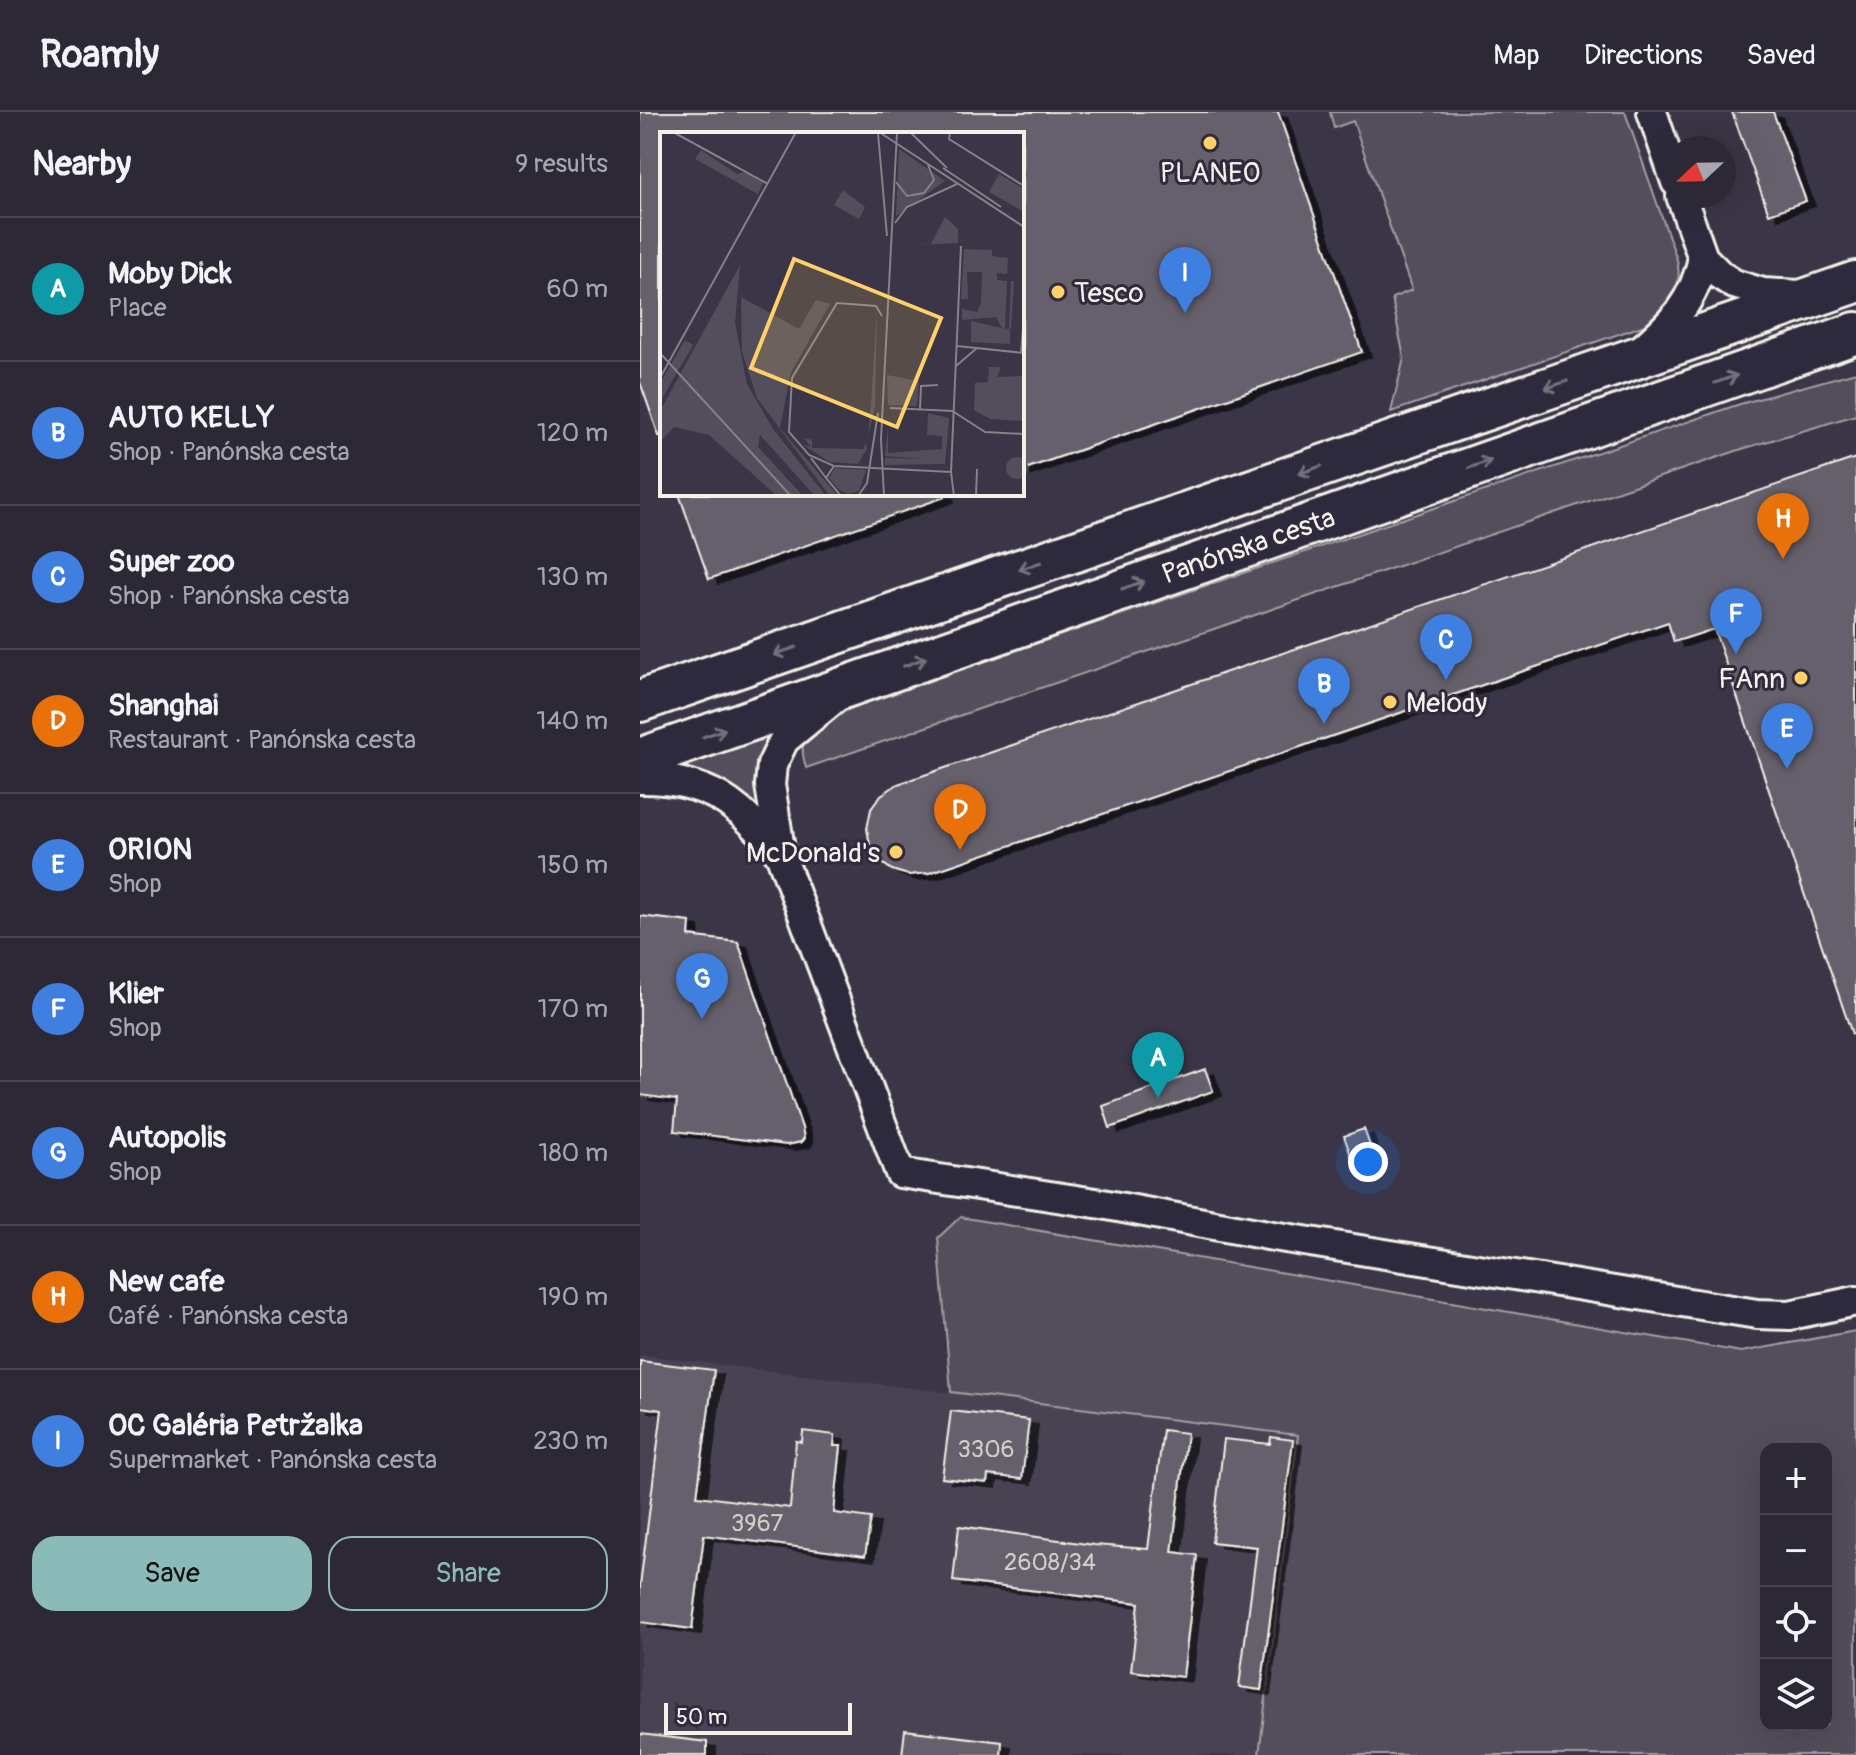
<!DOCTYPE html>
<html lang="en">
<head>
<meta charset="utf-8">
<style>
	:root { --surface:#2c2835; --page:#34303d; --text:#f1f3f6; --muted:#a6a6ad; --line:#484450; --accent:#8bbbb9 }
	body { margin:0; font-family:Pangolin,sans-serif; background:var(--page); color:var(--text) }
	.controls { position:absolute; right:24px; bottom:24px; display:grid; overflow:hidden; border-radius:16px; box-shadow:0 8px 32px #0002 }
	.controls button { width:72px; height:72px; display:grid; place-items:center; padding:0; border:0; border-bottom:2px solid var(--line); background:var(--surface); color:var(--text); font:40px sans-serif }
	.compass { position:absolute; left:1024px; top:24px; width:72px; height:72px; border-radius:50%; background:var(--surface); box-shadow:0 8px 32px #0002; rotate:248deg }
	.scale { position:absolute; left:24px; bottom:20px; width:188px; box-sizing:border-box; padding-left:8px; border:4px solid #f4f1e8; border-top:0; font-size:22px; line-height:28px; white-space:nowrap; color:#f4f1e8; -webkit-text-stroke:6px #2f2a3d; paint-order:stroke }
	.you { position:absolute; left:728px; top:1050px; width:28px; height:28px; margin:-20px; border:6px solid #fff; border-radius:50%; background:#1a73e8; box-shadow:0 0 0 12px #1a73e833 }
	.badge { display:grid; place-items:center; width:52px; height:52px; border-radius:50%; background:var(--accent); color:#fff; font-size:26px; font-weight:700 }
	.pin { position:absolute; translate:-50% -66px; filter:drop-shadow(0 2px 4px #0008) }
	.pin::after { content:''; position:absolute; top:42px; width:28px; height:24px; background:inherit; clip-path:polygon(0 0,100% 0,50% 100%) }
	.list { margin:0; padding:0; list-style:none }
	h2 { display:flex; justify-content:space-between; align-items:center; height:104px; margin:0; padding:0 32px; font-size:34px }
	h2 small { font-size:26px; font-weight:400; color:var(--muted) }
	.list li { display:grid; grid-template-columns:52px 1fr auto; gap:24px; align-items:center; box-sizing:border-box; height:144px; padding:0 32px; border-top:2px solid var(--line) }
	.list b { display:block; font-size:30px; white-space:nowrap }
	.list p { margin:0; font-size:26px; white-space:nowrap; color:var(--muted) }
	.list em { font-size:26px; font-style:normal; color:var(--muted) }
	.actions { display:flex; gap:16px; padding:24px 32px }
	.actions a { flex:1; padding:18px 0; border:2px solid var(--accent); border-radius:24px; text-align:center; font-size:28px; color:var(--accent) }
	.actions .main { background:var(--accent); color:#111 }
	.icon { flex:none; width:44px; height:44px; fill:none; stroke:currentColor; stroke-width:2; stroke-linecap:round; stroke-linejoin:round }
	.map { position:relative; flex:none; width:1216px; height:1643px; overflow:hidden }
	header { display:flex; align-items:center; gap:48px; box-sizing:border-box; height:112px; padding:0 40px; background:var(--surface); border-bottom:2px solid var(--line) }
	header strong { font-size:38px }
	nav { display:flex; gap:44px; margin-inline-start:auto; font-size:28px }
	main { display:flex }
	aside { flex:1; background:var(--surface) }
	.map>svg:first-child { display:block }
	.built { fill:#484352 }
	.green { fill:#534e5c; stroke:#a4a0a2; stroke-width:2; fill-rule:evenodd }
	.building { fill:#65616c; stroke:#f4f1e8; stroke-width:2; filter:url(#shadow) }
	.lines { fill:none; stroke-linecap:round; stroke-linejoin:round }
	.street-casing { stroke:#f4f1e8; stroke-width:34 }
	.secondary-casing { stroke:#f4f1e8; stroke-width:46 }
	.street { stroke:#2f2a3d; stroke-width:28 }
	.secondary { stroke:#2f2a3d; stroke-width:40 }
	.oneway { stroke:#747079 }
	.poi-dot { fill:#ffd166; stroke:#2f2a3d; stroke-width:3 }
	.labels { text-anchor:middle; stroke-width:6; stroke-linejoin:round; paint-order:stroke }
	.number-label { font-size:24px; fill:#d0cdc9 }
	.poi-label { font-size:28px; fill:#f4f1e8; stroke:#2f2a3d; text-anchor:start }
	.street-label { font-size:28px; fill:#f4f1e8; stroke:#2f2a3d }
	.inset-road { fill:none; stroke:#858187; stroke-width:2 }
	.view { fill:#ffd166; fill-opacity:0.15; stroke:#ffd166; stroke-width:4 }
	.inset-edge { fill:none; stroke:#f4f1e8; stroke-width:4 }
</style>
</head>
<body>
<header>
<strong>Roamly</strong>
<nav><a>Map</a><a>Directions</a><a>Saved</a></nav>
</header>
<main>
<aside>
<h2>Nearby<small>9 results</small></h2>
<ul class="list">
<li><span class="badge" style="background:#0f9aa8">A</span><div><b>Moby Dick</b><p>Place</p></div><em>60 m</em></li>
<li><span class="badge" style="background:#3f7fe0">B</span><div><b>AUTO KELLY</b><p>Shop · Panónska cesta</p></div><em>120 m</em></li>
<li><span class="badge" style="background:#3f7fe0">C</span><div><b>Super zoo</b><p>Shop · Panónska cesta</p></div><em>130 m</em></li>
<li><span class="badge" style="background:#e8710a">D</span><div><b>Shanghai</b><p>Restaurant · Panónska cesta</p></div><em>140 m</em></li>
<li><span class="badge" style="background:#3f7fe0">E</span><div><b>ORION</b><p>Shop</p></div><em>150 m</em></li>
<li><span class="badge" style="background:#3f7fe0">F</span><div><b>Klier</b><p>Shop</p></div><em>170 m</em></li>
<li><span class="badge" style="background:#3f7fe0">G</span><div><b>Autopolis</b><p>Shop</p></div><em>180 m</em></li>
<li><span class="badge" style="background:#e8710a">H</span><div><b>New cafe</b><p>Café · Panónska cesta</p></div><em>190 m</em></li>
<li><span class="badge" style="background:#3f7fe0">I</span><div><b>OC Galéria Petržalka</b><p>Supermarket · Panónska cesta</p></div><em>230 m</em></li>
</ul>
<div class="actions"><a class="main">Save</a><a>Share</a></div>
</aside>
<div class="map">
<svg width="1216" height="1643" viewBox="0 0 1216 1643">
	<defs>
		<filter id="shadow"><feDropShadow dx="9" dy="5" stdDeviation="0" flood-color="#0009"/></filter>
	</defs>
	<rect width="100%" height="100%" fill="#3b3647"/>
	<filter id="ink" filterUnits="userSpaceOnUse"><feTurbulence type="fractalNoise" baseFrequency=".0125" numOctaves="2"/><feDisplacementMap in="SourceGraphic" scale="16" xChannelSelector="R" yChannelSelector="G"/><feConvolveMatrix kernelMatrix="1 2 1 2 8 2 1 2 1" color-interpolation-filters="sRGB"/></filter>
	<g filter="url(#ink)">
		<!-- built -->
		<polygon class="built" points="0,1243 659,1323 619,1643 0,1643"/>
		<!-- green -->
		<g class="green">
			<path d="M 690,0 L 985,0 L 1037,148 C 1043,177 1033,199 1005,213 L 751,300 L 764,246 L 752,186 L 772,178 L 713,9 L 694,16 Z"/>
			<path d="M 1216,260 L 1216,303 L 1102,337 L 166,656 C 164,648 161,639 164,630 C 171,611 218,593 236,586 L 1100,292 Z"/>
			<polygon points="148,618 125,712 104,685 85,672 24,656"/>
			<path d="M 320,1105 L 1101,1240 L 1216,1219 L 1216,1643 L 619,1643 L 658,1323 L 311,1280 L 298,1126 ZM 1126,1337 L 1186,1337 L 1186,1613 L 1126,1613 Z"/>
		</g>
		<!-- building -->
		<g class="building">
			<polygon points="0,0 638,0 722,240 382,358 382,22 22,22 22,324 19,324 0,270"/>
			<polygon points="1092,0 1133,0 1166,89 1129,102"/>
			<polygon points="1216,346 1216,922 1212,922 1074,517 1034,530 1028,510 289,761 268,763 252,758 238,748 230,733 227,717 231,697 241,683 258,672"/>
			<polygon points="39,382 304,382 305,385 69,467"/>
			<polygon points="0,804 50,810 49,824 98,830 162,1016 164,1026 161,1030 147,1033 34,1019 37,988 0,983"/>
			<polygon points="565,957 573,979 470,1016 463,994"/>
			<polygon points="724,1017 735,1048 715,1055 704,1024"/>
			<polygon points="0,1249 74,1258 57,1384 150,1396 156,1329 162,1330 163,1319 195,1323 194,1334 201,1334 194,1401 231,1406 225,1444 64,1423 52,1517 0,1510 0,1474 22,1298 0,1295"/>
			<polygon points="311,1299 389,1308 382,1367 348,1363 347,1371 302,1366"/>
			<polygon points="523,1318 547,1321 532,1440 557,1443 543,1565 491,1559 499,1491 313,1469 319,1414 454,1433 508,1437"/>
			<polygon points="631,1325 653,1328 621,1578 599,1575 617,1435 572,1430 584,1327 630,1332"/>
			<polygon points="265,1618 362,1630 361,1643 262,1643"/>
			<polygon points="0,1622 67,1630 67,1643 0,1643"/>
		</g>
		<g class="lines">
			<defs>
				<g id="street">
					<polyline points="1012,0 1036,70"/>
					<polyline points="1041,84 1063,146 1080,163 1094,172 1123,181 1160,183"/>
					<path d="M 1000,239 C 1032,211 1054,190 1063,146"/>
					<polyline points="194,587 144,628 132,653 130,673 141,744 260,1061 462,1092 633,1124 1117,1202 1150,1203 1216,1189"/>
					<path d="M 0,667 C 67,666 100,692 140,742"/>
				</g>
				<g id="secondary">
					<polyline points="0,589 1216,170"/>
					<polyline points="0,647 1216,221"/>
				</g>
			</defs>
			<!-- street casing -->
			<use href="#street" class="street-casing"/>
			<!-- secondary casing -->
			<use href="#secondary" class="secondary-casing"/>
			<!-- street -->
			<use href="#street" class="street"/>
			<!-- secondary -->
			<use href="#secondary" class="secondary"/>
		</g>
		<!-- one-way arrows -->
		<defs><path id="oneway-shaft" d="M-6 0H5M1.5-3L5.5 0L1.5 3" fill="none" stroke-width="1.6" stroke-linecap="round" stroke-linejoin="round" transform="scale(2)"/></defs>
		<g class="oneway">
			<use href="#oneway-shaft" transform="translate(1086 267) rotate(-19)"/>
			<use href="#oneway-shaft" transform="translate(916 273) rotate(161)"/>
			<use href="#oneway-shaft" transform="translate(840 352) rotate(-19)"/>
			<use href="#oneway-shaft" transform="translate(670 358) rotate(161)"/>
			<use href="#oneway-shaft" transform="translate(390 454) rotate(161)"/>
			<use href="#oneway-shaft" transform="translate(493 473) rotate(-19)"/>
			<use href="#oneway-shaft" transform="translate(145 539) rotate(161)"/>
			<use href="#oneway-shaft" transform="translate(275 550) rotate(-20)"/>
			<use href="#oneway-shaft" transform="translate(74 621) rotate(-19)"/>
		</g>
	</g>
	<!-- markers -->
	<g class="poi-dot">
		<circle cx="570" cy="31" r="8"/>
		<circle cx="418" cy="180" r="8"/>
		<circle cx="1161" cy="566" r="8"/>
		<circle cx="750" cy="590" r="8"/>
		<circle cx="256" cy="740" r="8"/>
	</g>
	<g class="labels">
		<!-- number labels -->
		<g class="number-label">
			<text x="346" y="1345">3306</text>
			<text x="117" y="1419">3967</text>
			<text x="410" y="1458">2608/34</text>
		</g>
		<!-- poi labels -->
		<g class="poi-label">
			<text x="570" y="70" text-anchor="middle">PLANEO</text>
			<text x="434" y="190">Tesco</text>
			<text x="1145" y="576" text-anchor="end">FAnn</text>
			<text x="766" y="600">Melody</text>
			<text x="240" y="750" text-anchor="end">McDonald's</text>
		</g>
		<!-- street labels -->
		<g class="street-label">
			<text transform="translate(608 433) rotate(-19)" y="10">Panónska cesta</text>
		</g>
	</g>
	<!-- overview -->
	<g transform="translate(20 20)">
		<rect width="364" height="364" fill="#3b3647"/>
		<path d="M 239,17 L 285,49 L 236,84 ZM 41,18 L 77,42 L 85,40 L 103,51 L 98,62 L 35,27 ZM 339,42 L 364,57 L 364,80 L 329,60 ZM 183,58 L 205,75 L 199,87 L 174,73 ZM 285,85 L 298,97 L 298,111 L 236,114 L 271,112 ZM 304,117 L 332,118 L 332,124 L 348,126 L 347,142 L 337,141 L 337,148 L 347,149 L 345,196 L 349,196 L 351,149 L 354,149 L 351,197 L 342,196 L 336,185 L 302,188 L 302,177 L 317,180 L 321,171 L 322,140 L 307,140 L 308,167 L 301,167 ZM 80,133 L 75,191 L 87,252 L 113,297 L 166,364 L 155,364 L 100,303 L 98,315 L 143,364 L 117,364 L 49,303 L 14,295 L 0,310 L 0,279 ZM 81,165 L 139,197 L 156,168 L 170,172 L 131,240 L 120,296 L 178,364 L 169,363 L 97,266 L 82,220 ZM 217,178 L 215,274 L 208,305 L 211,273 ZM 311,189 L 350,198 L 350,212 L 311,210 ZM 25,208 L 33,213 L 0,270 L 0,251 ZM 329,235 L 341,235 L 337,245 L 364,244 L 364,289 L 330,287 L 314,278 L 315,251 L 328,250 ZM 227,243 L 259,249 L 257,274 L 228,273 ZM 268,281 L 289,286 L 285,332 L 225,333 L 225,326 L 265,327 L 225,324 L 228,295 L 228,321 L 282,317 L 282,304 L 267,303 ZM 144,306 L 152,308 L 152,316 L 204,317 L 205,310 L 207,317 L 198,332 L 170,330 L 143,313 L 151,315 ZM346 336a11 11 0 1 1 22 0a11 11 0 1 1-22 0ZM 175,336 L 206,338 L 199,359 L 188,362 L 178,357 L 169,346 Z" fill="#534e5c"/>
		<path class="inset-road" d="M 13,0 L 108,52M 219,0 L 364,95M 250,0 L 287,36M 290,0 L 289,7 L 364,54M 218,1 L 227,104M 283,36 L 341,75M 236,50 L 247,64 L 264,61 L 274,48 L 268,33M 235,91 L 247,75 L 297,52M 222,184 L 216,174 L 177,171 L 132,246 L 129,300 L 149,323 L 174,334 L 291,340M 297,214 L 364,221M 361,220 L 364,184M 0,221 L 131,364M 296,234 L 317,216M 0,246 L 136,0M 230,276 L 293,279M 260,277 L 261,254 L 278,253M 294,280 L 325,300 L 364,302M 151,326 L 166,346M 174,334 L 166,346 L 181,364M 198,364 L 207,351 L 218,281M 224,364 L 221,307 L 237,0M 294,364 L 291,340 L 301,114M 316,364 L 317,337"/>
		<path class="view" d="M 134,127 L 281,186 L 237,295 L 91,236 Z"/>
		<rect width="364" height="364" class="inset-edge"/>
	</g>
</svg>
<div class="controls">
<button>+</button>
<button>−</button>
<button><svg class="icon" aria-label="locate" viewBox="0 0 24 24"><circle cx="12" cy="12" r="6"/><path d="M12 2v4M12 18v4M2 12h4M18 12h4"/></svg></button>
<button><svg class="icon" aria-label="layers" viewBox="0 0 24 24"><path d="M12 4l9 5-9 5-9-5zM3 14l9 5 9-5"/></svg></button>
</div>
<svg class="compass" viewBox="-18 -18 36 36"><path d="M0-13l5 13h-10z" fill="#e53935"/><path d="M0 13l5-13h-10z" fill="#a6a6ad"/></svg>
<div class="scale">50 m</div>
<div class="you"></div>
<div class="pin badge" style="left:518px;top:986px;background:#0f9aa8">A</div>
<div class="pin badge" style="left:684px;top:612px;background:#3f7fe0">B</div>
<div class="pin badge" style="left:806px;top:568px;background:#3f7fe0">C</div>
<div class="pin badge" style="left:320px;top:738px;background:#e8710a">D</div>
<div class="pin badge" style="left:1147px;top:657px;background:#3f7fe0">E</div>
<div class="pin badge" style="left:1096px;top:542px;background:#3f7fe0">F</div>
<div class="pin badge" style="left:62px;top:907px;background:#3f7fe0">G</div>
<div class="pin badge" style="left:1143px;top:447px;background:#e8710a">H</div>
<div class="pin badge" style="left:545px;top:201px;background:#3f7fe0">I</div>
</div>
</main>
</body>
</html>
